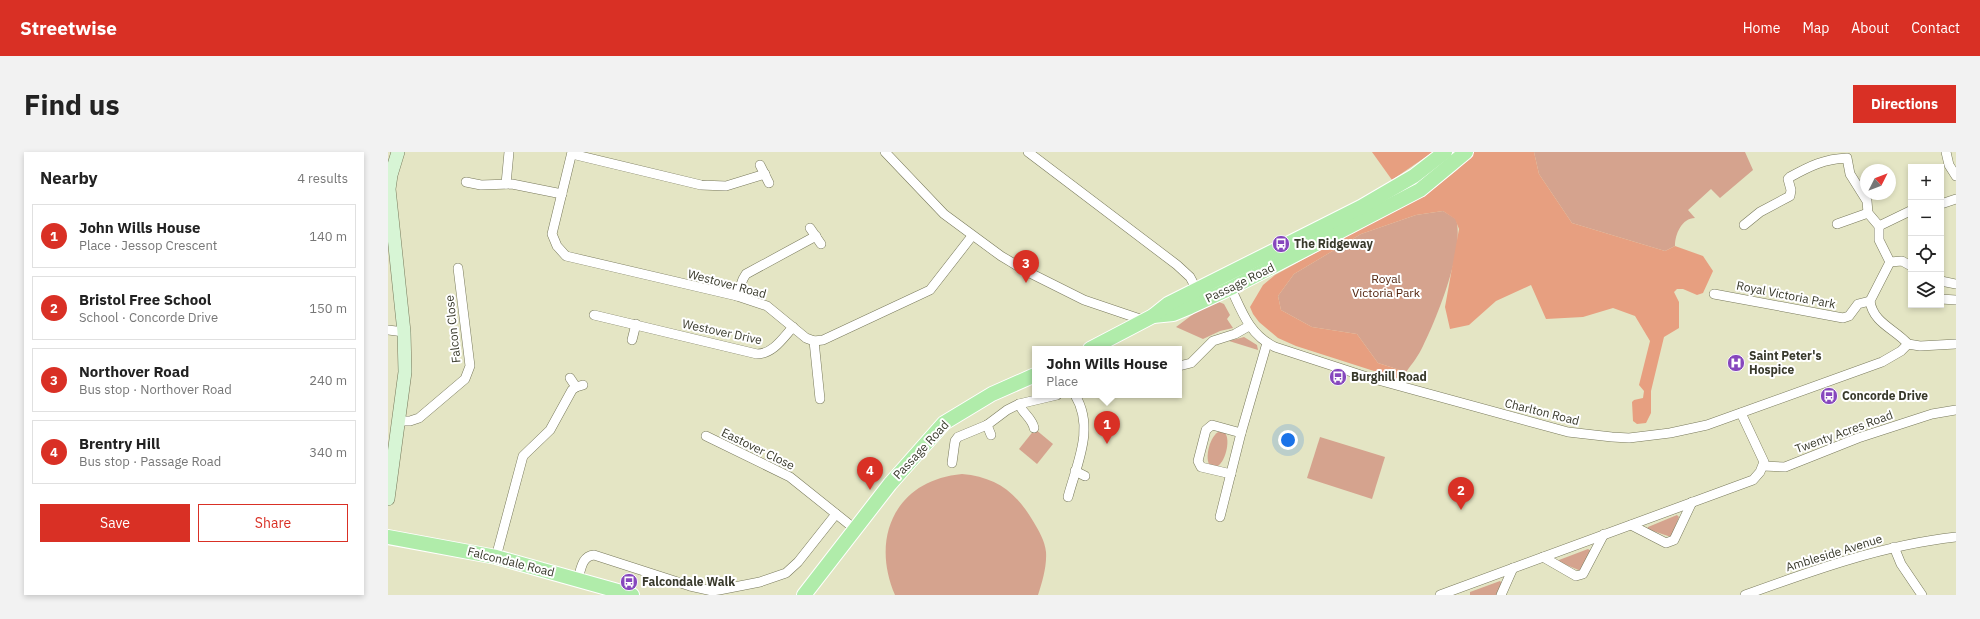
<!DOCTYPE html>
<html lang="en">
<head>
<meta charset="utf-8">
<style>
	:root { --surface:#fff; --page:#f2f2f2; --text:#222; --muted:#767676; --line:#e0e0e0; --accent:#d93025 }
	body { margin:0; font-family:"IBM Plex Sans",sans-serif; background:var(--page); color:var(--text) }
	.controls { position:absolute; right:12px; top:12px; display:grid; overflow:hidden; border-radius:0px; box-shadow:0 2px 6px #0003 }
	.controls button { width:36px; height:36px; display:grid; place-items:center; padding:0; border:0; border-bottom:1px solid var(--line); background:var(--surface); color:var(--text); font:20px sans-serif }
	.compass { position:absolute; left:1472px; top:12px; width:36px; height:36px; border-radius:50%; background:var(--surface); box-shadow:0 2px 6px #0003; rotate:48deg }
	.you { position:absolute; left:900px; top:288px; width:14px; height:14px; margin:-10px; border:3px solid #fff; border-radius:50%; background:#1a73e8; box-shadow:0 0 0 6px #1a73e833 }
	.badge { display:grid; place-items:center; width:26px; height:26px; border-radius:50%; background:var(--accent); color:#fff; font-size:13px; font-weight:700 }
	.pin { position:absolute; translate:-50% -33px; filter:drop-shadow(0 1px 2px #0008) }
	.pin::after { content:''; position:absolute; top:21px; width:14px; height:12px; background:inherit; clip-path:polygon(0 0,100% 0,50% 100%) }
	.popup { position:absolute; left:644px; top:194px; width:150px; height:52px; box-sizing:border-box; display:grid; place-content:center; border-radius:0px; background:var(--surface); filter:drop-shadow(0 1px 3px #0005); font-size:13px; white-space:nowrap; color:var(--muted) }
	.popup b { font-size:15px; color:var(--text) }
	.popup::after { content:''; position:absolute; left:50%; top:100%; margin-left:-8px; border:8px solid transparent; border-top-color:var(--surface) }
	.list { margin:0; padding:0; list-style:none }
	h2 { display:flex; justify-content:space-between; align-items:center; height:52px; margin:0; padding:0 16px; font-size:17px }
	h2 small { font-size:13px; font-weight:400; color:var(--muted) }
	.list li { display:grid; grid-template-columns:26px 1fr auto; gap:12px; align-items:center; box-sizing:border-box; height:64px; margin:0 8px 8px; padding:0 8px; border:1px solid var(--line); border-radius:0px }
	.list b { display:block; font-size:15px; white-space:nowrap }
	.list p { margin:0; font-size:13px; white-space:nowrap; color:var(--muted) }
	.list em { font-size:13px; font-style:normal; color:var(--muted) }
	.actions { display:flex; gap:8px; padding:12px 16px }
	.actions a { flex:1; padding:9px 0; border:1px solid var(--accent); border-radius:0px; text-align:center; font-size:14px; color:var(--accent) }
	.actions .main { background:var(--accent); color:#fff }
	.icon { flex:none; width:22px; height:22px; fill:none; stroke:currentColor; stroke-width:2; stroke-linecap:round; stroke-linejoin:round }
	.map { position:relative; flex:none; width:1568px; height:443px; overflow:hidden; border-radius:0px }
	header { display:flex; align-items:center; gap:24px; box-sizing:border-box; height:56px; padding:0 20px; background:var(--accent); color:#fff }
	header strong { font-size:19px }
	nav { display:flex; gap:22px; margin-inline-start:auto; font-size:14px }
	.intro { display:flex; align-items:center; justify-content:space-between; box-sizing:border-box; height:96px; padding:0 24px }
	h1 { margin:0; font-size:28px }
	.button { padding:10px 18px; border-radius:0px; background:var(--accent); color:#fff; font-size:14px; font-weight:700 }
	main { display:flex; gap:24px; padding:0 24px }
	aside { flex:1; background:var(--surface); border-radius:0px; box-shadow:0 2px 6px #0003 }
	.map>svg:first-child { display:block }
	.green { fill:#d5a38e }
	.forest { fill:#e79f80 }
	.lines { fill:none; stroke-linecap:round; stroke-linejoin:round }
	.minor-casing { stroke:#78795b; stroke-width:10 }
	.secondary-casing { stroke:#78795b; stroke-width:14 }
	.primary-casing { stroke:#fff; stroke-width:16 }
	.minor { stroke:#fff; stroke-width:9 }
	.secondary { stroke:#d7f5d5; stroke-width:13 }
	.primary { stroke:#b0ecaa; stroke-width:14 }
	.labels { text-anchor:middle; stroke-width:4; stroke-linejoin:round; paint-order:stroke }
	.poi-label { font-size:12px; font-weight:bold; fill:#38392b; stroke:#fff; text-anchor:start }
	.park-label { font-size:12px; fill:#53250f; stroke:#fff }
	.street-label { font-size:12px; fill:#38392b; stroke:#fff }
</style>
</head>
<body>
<header>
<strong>Streetwise</strong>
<nav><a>Home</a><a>Map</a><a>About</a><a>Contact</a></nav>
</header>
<div class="intro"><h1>Find us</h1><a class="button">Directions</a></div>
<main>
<aside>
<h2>Nearby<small>4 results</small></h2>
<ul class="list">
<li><span class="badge">1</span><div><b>John Wills House</b><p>Place · Jessop Crescent</p></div><em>140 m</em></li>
<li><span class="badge">2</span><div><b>Bristol Free School</b><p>School · Concorde Drive</p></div><em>150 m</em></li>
<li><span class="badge">3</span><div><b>Northover Road</b><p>Bus stop · Northover Road</p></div><em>240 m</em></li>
<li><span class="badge">4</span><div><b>Brentry Hill</b><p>Bus stop · Passage Road</p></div><em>340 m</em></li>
</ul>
<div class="actions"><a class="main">Save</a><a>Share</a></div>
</aside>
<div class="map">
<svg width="1568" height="443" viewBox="0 0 1568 443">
	<rect width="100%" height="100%" fill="#e4e5c4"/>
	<!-- green -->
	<g class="green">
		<path d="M 1146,0 L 1357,0 L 1365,18 L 1332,46 L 1323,37 L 1300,58 L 1307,66 C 1294,66 1287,82 1287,94 L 1277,99 L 1184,71 L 1151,22 Z"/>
		<path d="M 1055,59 L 1068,67 C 1077,96 1049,166 1035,194 C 1031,203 1024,212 1018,220 L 990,211 L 969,182 L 924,175 L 893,158 L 890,144 L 906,122 L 973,82 L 1028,63 Z"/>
		<polygon points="831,150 836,152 842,163 839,167 845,176 832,179 815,187 788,175 808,160"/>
		<polygon points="856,185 869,193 870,198 841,189"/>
		<polygon points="647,277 665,292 649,312 631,297"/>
		<path d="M 832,279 L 837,281 C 843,288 837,312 828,315 L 822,314 C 816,306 822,283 832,279 Z"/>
		<polygon points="932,285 997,305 984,347 919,326"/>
		<path d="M 574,322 C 608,325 628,340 645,369 C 651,379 657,389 658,400 C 659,414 654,431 650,443 L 507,443 C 482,385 508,328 574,322 Z"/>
		<polygon points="1289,363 1291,365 1283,385 1259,377 1260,375"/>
		<polygon points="1200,397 1203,399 1193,419 1171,410 1171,408"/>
		<polygon points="1112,429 1114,431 1109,443 1082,443 1082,440"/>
	</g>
	<!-- forest -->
	<g class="forest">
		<polygon points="984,0 1045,0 1004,28"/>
		<polygon points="1086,0 1146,0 1151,22 1184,71 1277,99 1287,94 1315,104 1325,119 1315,141 1309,143 1295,137 1289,137 1286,140 1291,150 1291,176 1276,185 1263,239 1263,261 1258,271 1249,272 1245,269 1244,250 1246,248 1255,246 1256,239 1251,233 1262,189 1247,164 1225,156 1195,165 1158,167 1143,133 1108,149 1081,173 1062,177 1057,155 1071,77 1067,67 1055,59 1028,63 973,82 906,122 890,144 893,158 924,175 969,182 990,211 1018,220 1014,228 908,194 890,186 871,170 865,162 862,155 875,133 887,123 1048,35 1069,18"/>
	</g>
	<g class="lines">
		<defs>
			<g id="minor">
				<polyline points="184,0 164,82 169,94 178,104 349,144 379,154 418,186 426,189 435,188 542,138 584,84"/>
				<polyline points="497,0 556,62 613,104 638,119 696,148 755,168"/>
				<polyline points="640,0 789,113 802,125 811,142"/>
				<polyline points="1558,0 1561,13 1568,24"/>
				<polyline points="184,2 313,33 338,34 377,22"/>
				<polyline points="372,13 381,31"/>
				<polyline points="78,30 93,33 124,32 174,42"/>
				<polyline points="118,32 121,0"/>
				<polyline points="1553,52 1568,47"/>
				<polyline points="1449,72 1480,61"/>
				<path d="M 1356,73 L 1372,60 L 1402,44 L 1403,38 L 1400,27 L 1402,25 C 1422,14 1436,7 1459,6 L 1462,22 L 1479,49 L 1480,61 L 1491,74 L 1491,88 L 1502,110 L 1482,149 C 1485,171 1507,177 1520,192"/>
				<polyline points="1491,74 1522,59"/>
				<polyline points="422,76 433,92"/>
				<polyline points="1502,110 1514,109 1523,114"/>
				<polyline points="1553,129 1568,132"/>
				<path d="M 841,132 C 853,157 860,182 887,195 L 979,225 L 1180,280 L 1224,285 L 1241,286 L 1282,281 L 1319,273 L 1494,210 L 1513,199 L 1520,192 L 1532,194 L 1568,192"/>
				<polyline points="1326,142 1455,166 1461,164 1470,152 1482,149"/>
				<polyline points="349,144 355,127 358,122 428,84"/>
				<polyline points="1553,147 1568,148"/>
				<path d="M 206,163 L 369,202 C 385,202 395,186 405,175"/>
				<polyline points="0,178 16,180"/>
				<polyline points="244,188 248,172"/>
				<polyline points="426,189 432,247"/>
				<polyline points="791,214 803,211 825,189 847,182 861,174"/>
				<polyline points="182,226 188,235"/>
				<path d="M 631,252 C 635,262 644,266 646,276"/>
				<polyline points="11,269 22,269 31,266 77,227 82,214 70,116"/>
				<polyline points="599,273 603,283"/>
				<polyline points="318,284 402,325 467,377"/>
				<polyline points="564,311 567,289 570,285 599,273 619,258 631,252 669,243"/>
				<polyline points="1375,314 1397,315 1470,286 1544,262 1568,258"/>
				<polyline points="687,319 697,324"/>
				<polyline points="843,322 813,315 810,309 818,278 824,273 853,281"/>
				<path d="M 680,345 C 689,311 707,276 687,243"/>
				<polyline points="832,365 853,281 879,191"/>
				<polyline points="1243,373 1278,391 1286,388 1304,350"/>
				<polyline points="1506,395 1513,412 1534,443"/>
				<polyline points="108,405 135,304 162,278 184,238 188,235 195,233"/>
				<polyline points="1155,405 1188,424 1195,422 1216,382"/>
				<path d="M 190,427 C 193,417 194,404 206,403 L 302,434 L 324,439 L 331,438 L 372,430 L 398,421 L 410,410 L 448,362"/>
				<polyline points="1052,443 1365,328 1372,320 1376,310 1353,261"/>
				<polyline points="1113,443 1125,416"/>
				<path d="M 1357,443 C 1426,418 1495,393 1568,385"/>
			</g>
			<polyline id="secondary" points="0,347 17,220 16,180 1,37 3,23 10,0"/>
			<g id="primary">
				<polyline points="765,164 785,162 802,155 843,136 1032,38 1078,0"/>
				<polyline points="702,197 765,164 780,152 973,55 1026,24 1057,0"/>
				<polyline points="0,385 108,405 244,443"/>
				<polyline points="416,443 502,332 556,271 604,242 647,223"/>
			</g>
		</defs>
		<!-- minor casing -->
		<use href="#minor" class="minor-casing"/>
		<!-- secondary casing -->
		<use href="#secondary" class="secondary-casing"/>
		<!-- primary casing -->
		<use href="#primary" class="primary-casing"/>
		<!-- minor -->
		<use href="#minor" class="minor"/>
		<!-- secondary -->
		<use href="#secondary" class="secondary"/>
		<!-- primary -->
		<use href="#primary" class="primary"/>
	</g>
	<!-- icons -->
	<defs>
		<symbol id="bus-disc" viewBox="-11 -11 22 22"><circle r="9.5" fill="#8647bd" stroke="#fff"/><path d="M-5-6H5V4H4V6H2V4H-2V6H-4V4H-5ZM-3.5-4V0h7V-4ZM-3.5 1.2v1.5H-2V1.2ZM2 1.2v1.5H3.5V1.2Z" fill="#fff"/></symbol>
		<symbol id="hospital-disc" viewBox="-11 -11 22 22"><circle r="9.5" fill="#8647bd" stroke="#fff"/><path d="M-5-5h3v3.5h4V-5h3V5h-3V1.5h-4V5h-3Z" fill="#fff"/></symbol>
	</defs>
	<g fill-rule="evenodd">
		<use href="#bus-disc" x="883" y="82" width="20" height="20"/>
		<use href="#hospital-disc" x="1338" y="201" width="20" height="20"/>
		<use href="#bus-disc" x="940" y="215" width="20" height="20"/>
		<use href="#bus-disc" x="1431" y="234" width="20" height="20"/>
		<use href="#bus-disc" x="231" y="420" width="20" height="20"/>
	</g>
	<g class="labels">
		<!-- poi labels -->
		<g class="poi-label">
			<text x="906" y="96">The Ridgeway</text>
			<text x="1361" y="208">Saint Peter's<tspan x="1361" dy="14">Hospice</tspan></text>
			<text x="963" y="229">Burghill Road</text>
			<text x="1454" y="248">Concorde Drive</text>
			<text x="254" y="434">Falcondale Walk</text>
		</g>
		<!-- park labels -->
		<g class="park-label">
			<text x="998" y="131">Royal<tspan x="998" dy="14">Victoria Park</tspan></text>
		</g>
		<!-- street labels -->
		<g class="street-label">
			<text transform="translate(852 131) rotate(-26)" y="4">Passage Road</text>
			<text transform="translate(339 132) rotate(15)" y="4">Westover Road</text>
			<text transform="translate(1398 143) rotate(11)" y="4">Royal Victoria Park</text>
			<text transform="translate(65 177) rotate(-96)" y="4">Falcon Close</text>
			<text transform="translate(334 180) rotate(12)" y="4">Westover Drive</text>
			<text transform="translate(1154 260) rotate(14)" y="4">Charlton Road</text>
			<text transform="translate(1456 280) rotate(-20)" y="4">Twenty Acres Road</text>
			<text transform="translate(370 297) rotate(26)" y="4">Eastover Close</text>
			<text transform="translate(533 298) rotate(-47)" y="4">Passage Road</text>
			<text transform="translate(1446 401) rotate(-17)" y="4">Ambleside Avenue</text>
			<text transform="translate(123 410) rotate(14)" y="4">Falcondale Road</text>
		</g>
	</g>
</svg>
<div class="controls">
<button>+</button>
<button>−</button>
<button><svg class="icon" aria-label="locate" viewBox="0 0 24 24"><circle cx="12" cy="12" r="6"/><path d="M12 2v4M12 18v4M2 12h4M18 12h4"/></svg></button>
<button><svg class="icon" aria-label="layers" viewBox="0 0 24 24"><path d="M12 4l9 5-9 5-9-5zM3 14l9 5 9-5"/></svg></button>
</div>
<svg class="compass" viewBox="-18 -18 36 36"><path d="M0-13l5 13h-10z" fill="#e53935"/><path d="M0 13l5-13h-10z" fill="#767676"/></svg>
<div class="you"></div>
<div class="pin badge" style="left:719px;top:292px">1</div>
<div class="popup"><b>John Wills House</b>Place</div>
<div class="pin badge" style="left:1073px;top:358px">2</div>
<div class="pin badge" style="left:638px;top:131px">3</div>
<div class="pin badge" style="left:482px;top:338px">4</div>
</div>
</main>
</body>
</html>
